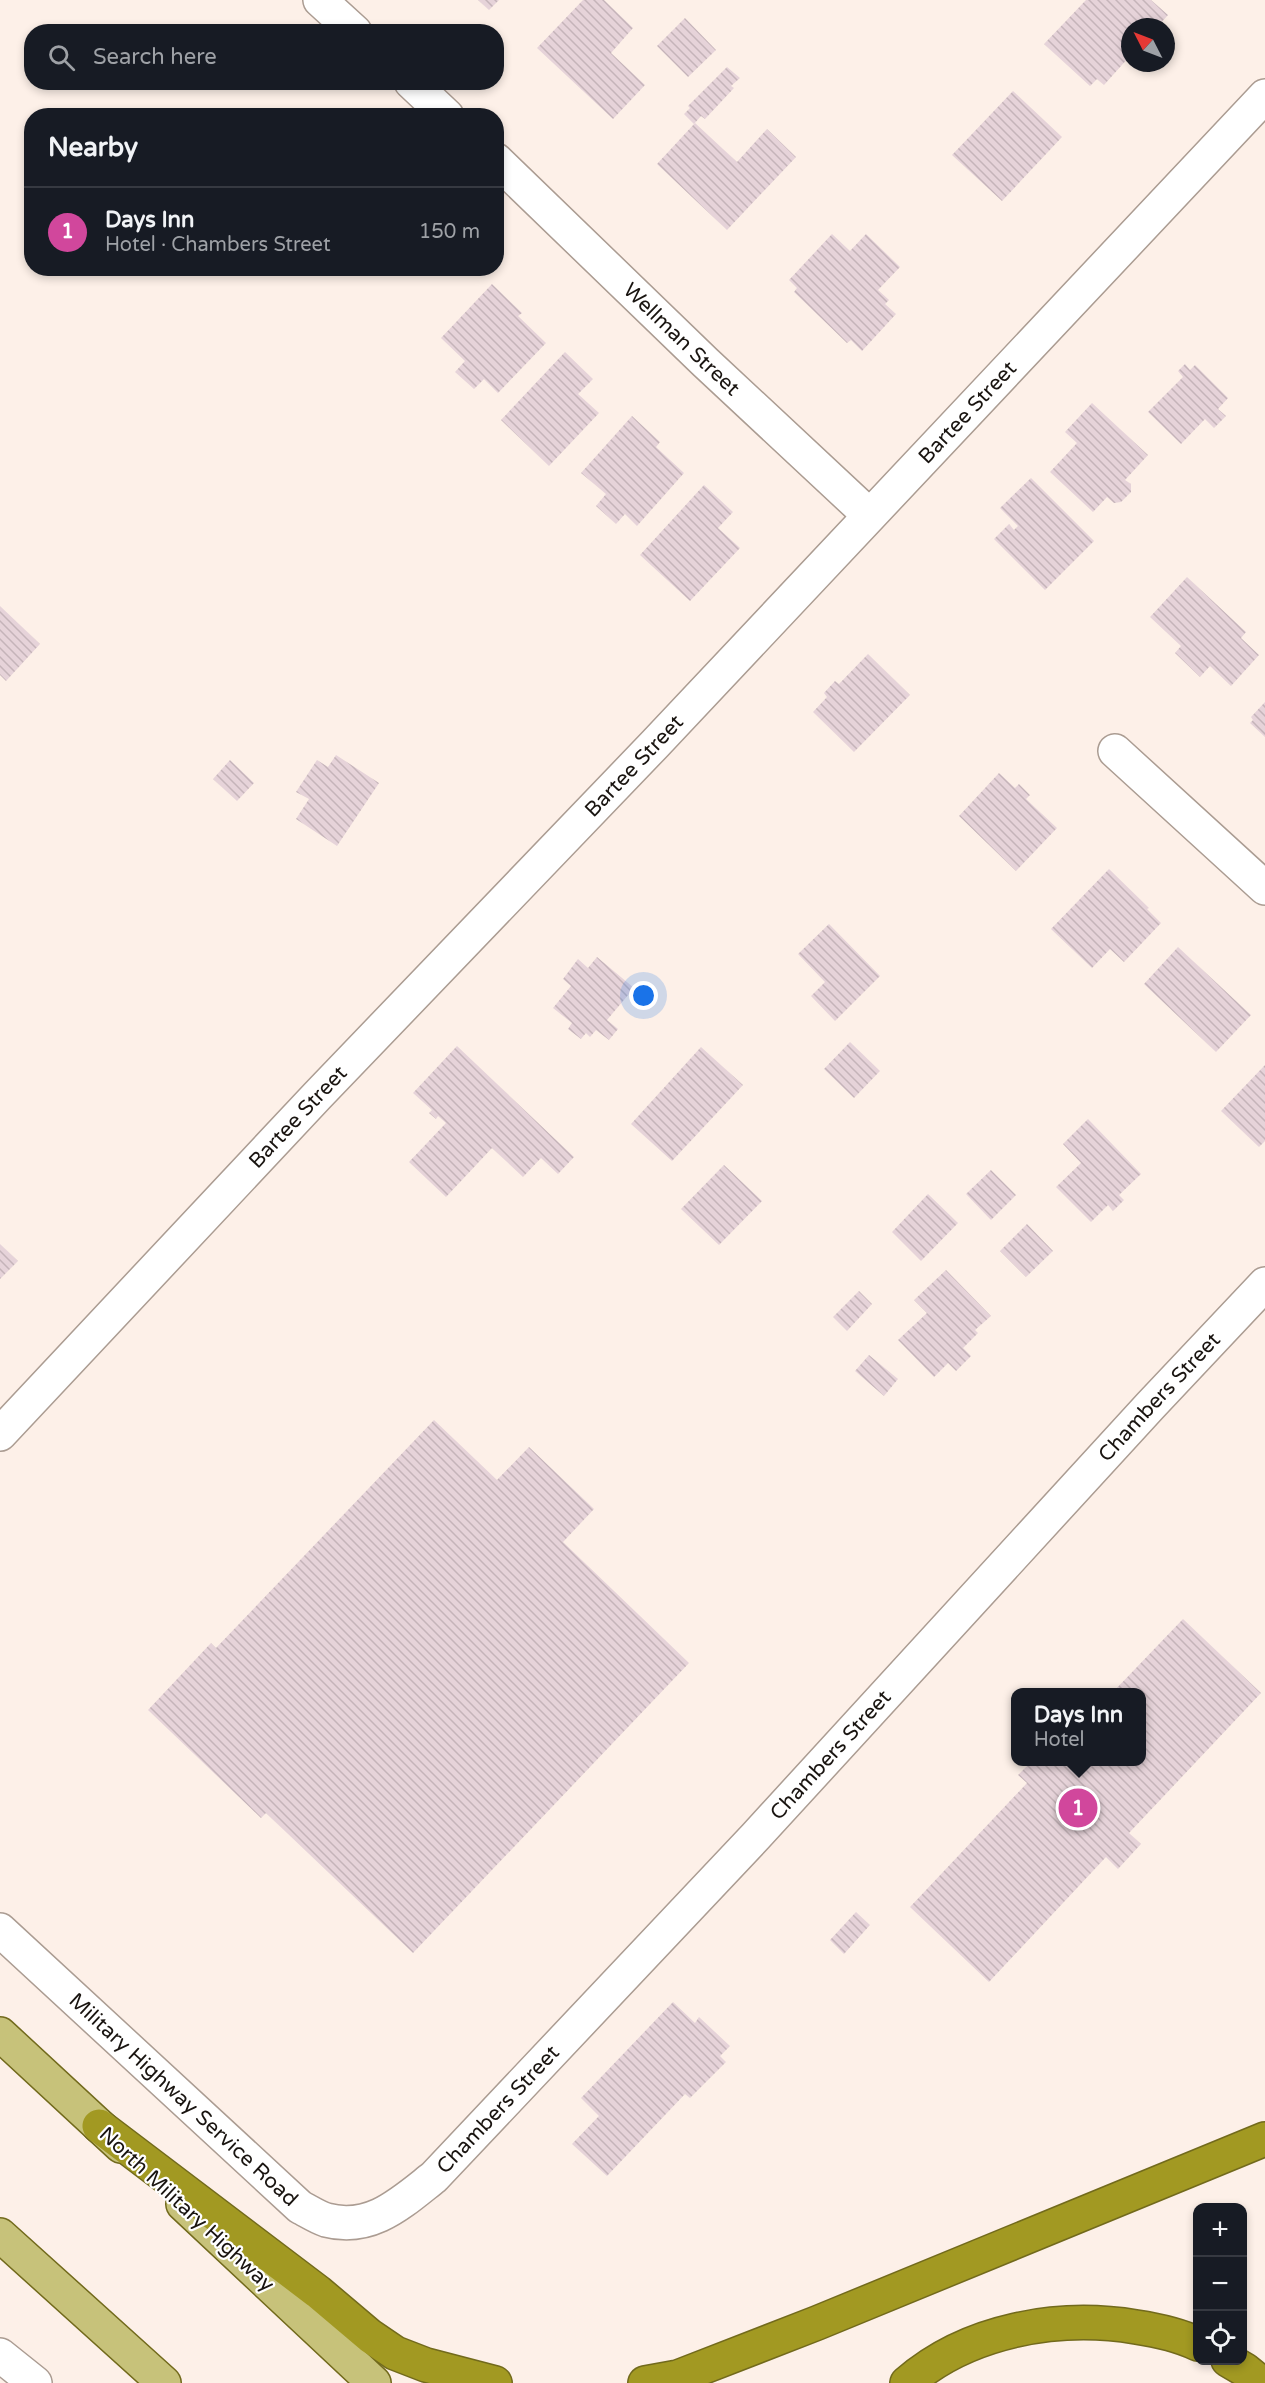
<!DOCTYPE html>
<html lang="en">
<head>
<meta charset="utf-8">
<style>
	:root { --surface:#171b24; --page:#242831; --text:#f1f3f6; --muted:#9ea1a6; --line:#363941; --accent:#b45309 }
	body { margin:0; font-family:"Varela Round",sans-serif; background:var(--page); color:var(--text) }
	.controls { position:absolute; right:18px; bottom:18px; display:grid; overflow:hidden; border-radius:12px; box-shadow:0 3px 9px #0003 }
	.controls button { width:54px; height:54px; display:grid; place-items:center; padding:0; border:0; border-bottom:2px solid var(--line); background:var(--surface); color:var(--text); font:30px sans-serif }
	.compass { position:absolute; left:1121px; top:18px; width:54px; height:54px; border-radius:50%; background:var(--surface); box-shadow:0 3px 9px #0003; rotate:312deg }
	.you { position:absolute; left:644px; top:996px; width:21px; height:21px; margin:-15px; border:4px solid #fff; border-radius:50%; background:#1a73e8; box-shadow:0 0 0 9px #1a73e833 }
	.badge { display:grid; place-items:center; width:39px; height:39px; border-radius:50%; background:var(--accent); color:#fff; font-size:20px; font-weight:700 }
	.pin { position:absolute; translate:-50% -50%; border:3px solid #fff; box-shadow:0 2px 6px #0006 }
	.popup { position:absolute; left:1011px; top:1688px; width:135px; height:78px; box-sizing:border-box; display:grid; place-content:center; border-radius:12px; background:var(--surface); filter:drop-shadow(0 2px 4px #0005); font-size:20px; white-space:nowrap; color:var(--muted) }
	.popup b { font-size:22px; color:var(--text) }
	.popup::after { content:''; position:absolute; left:50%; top:100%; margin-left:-12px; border:12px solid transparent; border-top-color:var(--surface) }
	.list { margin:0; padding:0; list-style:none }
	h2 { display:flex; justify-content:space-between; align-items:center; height:78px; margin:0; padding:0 24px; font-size:26px }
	h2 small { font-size:20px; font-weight:400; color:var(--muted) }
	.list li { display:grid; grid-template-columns:39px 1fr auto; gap:18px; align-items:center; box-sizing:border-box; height:90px; padding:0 24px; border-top:2px solid var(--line) }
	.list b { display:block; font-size:22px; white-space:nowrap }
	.list p { margin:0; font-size:20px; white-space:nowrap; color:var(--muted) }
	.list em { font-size:20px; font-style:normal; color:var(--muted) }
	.icon { flex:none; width:33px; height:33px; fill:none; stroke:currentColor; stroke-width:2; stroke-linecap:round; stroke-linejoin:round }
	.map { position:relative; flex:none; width:1265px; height:2383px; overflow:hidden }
	.search { position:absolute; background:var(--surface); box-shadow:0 3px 9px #0003; left:24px; top:24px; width:480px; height:66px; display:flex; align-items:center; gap:15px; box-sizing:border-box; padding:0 21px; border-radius:24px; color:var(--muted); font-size:22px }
	.panel { position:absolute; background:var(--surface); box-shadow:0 3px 9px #0003; left:24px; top:108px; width:480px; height:168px; border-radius:24px }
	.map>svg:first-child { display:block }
	.building { fill:url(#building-back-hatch) }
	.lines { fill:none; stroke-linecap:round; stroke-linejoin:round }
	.minor-casing { stroke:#ab9c92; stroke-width:36 }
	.major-casing { stroke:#726a1c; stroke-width:36 }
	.highway-casing { stroke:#726a1c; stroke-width:36 }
	.minor { stroke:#fff; stroke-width:33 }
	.major { stroke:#c7c27a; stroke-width:33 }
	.highway { stroke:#a29922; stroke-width:33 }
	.labels { text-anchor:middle; stroke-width:4.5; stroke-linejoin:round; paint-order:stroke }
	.street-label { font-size:21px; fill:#191410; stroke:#fff }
</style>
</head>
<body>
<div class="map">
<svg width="1265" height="2383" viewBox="0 0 1265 2383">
	<defs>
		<pattern id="building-back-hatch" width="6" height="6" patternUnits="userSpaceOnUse" patternTransform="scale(1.5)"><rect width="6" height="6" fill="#e6d3d9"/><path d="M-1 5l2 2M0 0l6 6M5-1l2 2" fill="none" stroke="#c5b4b9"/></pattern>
	</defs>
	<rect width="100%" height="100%" fill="#fdf0e8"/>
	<!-- building -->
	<g class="building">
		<polygon points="478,0 499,0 489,10"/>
		<polygon points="583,0 604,0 633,28 611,53 645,85 613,119 537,48"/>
		<polygon points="1086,0 1151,0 1168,15 1157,27 1130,27 1130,56 1104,85 1097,79 1090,86 1044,44"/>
		<polygon points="685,18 716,50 688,77 657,46"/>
		<polygon points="727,67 740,78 731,86 734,88 705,119 701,116 694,124 684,114 690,108 688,106"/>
		<polygon points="1013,91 1062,137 1002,201 952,155"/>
		<polygon points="695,123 737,162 767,129 796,157 727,230 657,164"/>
		<polygon points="832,234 850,251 866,234 900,267 878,290 889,300 885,304 896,314 862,351 851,340 847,343 794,292 797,288 789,280"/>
		<polygon points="492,284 522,313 518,316 546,343 498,393 484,379 474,389 455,372 465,361 441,338"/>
		<polygon points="565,352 593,379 578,394 599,413 549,466 501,420"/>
		<polygon points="1185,364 1190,370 1195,365 1228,398 1218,409 1226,416 1214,428 1205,419 1181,444 1148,412 1183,377 1178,371"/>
		<polygon points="1092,403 1148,455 1125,480 1131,484 1131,492 1121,502 1114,503 1107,497 1093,512 1050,472 1077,443 1065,432"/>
		<polygon points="632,416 660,442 656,447 684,473 637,526 625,514 616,524 596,506 606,494 581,473"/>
		<polygon points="1031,478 1094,541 1045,590 994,539 1009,524 1014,530 1018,526 1000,508"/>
		<polygon points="704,485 733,512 718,528 740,548 690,601 640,555"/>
		<polygon points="1187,577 1246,632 1241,638 1259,655 1231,686 1210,666 1200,677 1175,653 1181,646 1150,617"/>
		<polygon points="0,606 40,644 6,681 0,675"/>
		<polygon points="868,654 910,695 854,752 813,712 827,697 824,693 835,681 839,684"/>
		<polygon points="1265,702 1265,737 1250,723 1253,720 1251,717"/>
		<polygon points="336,755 379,783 337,846 296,819 309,799 296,792 317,760 328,767"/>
		<polygon points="230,760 254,783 237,801 213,779"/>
		<polygon points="999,773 1015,788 1019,784 1030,795 1026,799 1057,828 1016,871 959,816"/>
		<polygon points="1109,869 1149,908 1147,909 1161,923 1124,962 1110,949 1092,968 1051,929"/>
		<polygon points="829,924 880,976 835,1021 811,996 825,982 798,954"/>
		<polygon points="1178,947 1251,1015 1216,1052 1144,984"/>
		<polygon points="597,957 634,988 607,1020 618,1029 609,1040 596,1030 590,1037 586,1033 581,1039 568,1029 572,1023 553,1008 571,986 563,979 578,959 588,968"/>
		<polygon points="850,1042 880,1071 854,1098 824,1069"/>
		<polygon points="457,1046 574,1157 558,1174 541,1158 523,1177 492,1148 446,1197 409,1162 446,1123 438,1116 436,1119 429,1113 432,1110 413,1093"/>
		<polygon points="701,1047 743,1085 672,1161 631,1124"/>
		<polygon points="1265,1065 1265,1141 1259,1147 1221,1111"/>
		<polygon points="1088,1119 1141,1174 1119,1195 1124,1200 1113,1211 1108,1205 1091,1222 1056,1187 1081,1163 1063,1144"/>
		<polygon points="724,1165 762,1201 719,1245 681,1209"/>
		<polygon points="991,1170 1016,1195 991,1220 966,1194"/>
		<polygon points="928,1194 958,1223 921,1261 892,1232"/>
		<polygon points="1027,1224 1053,1251 1026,1277 1000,1251"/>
		<polygon points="0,1244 18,1261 0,1279"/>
		<polygon points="946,1270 991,1316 975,1330 978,1333 963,1348 971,1356 956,1371 948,1363 934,1377 898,1340 927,1313 914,1300"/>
		<polygon points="859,1291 872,1304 847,1331 833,1317"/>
		<polygon points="869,1355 898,1379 884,1396 855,1371"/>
		<polygon points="434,1420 497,1480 529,1447 594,1509 563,1542 689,1663 413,1953 266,1813 261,1818 148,1710 211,1643 216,1648"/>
		<polygon points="1183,1619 1261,1693 1129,1833 1141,1844 1118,1869 1106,1857 989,1982 910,1907 1027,1783 1018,1775 1031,1762 1141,1762 1141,1692 1113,1692"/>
		<polygon points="856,1912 870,1925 844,1954 830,1940"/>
		<polygon points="673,2002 695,2023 699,2017 730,2046 720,2056 726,2062 690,2098 685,2094 607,2176 572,2144 599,2116 581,2098"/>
	</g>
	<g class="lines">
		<defs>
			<g id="minor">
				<polyline points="320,0 355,32"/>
				<polyline points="411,82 447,116"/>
				<path id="s1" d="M 496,160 L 705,362 L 869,515"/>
				<polyline points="1115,751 1265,888"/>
				<path id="s2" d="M 0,1434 L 317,1096 L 655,744 L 1265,96"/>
				<path id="s3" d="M 0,1930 L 300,2207 C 308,2211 317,2217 326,2220 C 371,2232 401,2203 434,2177 L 755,1837 L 1150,1406 L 1265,1284"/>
				<polyline points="0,2355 35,2383"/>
			</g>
			<g id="major">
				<polyline points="0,2034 121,2146"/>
				<polyline points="183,2204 374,2383"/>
				<polyline points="0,2235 164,2383"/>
			</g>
			<g id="highway">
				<polyline points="99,2126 318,2292 370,2336 395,2353 426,2365 495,2383"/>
				<polyline points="1228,2360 1245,2370 1261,2383"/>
				<polyline points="645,2383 678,2377 817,2323 1265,2139"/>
				<path d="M 907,2383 C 968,2330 1058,2314 1136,2327 C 1156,2330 1179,2335 1198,2344"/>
			</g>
		</defs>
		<!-- minor casing -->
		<use href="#minor" class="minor-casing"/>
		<!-- major casing -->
		<use href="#major" class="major-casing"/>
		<!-- highway casing -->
		<use href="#highway" class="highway-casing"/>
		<!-- minor -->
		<use href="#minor" class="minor"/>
		<!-- major -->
		<use href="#major" class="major"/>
		<!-- highway -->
		<use href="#highway" class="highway"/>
	</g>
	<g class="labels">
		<!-- street labels -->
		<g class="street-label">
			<text dy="7" stroke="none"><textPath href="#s1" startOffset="258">Wellman Street</textPath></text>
			<text dy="7" stroke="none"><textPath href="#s2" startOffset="1407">Bartee Street</textPath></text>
			<text dy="7" stroke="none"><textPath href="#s2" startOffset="921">Bartee Street</textPath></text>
			<text dy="7" stroke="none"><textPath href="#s2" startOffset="435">Bartee Street</textPath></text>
			<text dy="7" stroke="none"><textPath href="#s3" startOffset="1624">Chambers Street</textPath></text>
			<text dy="7" stroke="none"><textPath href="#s3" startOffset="1138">Chambers Street</textPath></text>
			<text dy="7" stroke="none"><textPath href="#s3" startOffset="250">Military Highway Service Road</textPath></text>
			<text dy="7" stroke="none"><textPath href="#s3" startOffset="652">Chambers Street</textPath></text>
			<text transform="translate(187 2209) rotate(43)" y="7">North Military Highway</text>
		</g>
	</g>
</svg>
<div class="controls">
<button>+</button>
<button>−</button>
<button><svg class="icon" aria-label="locate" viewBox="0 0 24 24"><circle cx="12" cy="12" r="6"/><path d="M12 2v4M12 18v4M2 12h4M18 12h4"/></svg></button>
</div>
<svg class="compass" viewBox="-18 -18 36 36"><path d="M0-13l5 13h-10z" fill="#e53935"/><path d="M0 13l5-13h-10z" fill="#9ea1a6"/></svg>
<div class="you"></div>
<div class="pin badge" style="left:1078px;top:1808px;background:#d1479c">1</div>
<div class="popup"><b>Days Inn</b>Hotel</div>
<div class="search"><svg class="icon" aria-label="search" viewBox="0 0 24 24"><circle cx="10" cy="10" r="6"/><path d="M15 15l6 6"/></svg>Search here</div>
<section class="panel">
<h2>Nearby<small></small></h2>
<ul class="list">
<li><span class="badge" style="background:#d1479c">1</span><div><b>Days Inn</b><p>Hotel · Chambers Street</p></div><em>150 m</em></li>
</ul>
</section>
</div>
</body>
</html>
